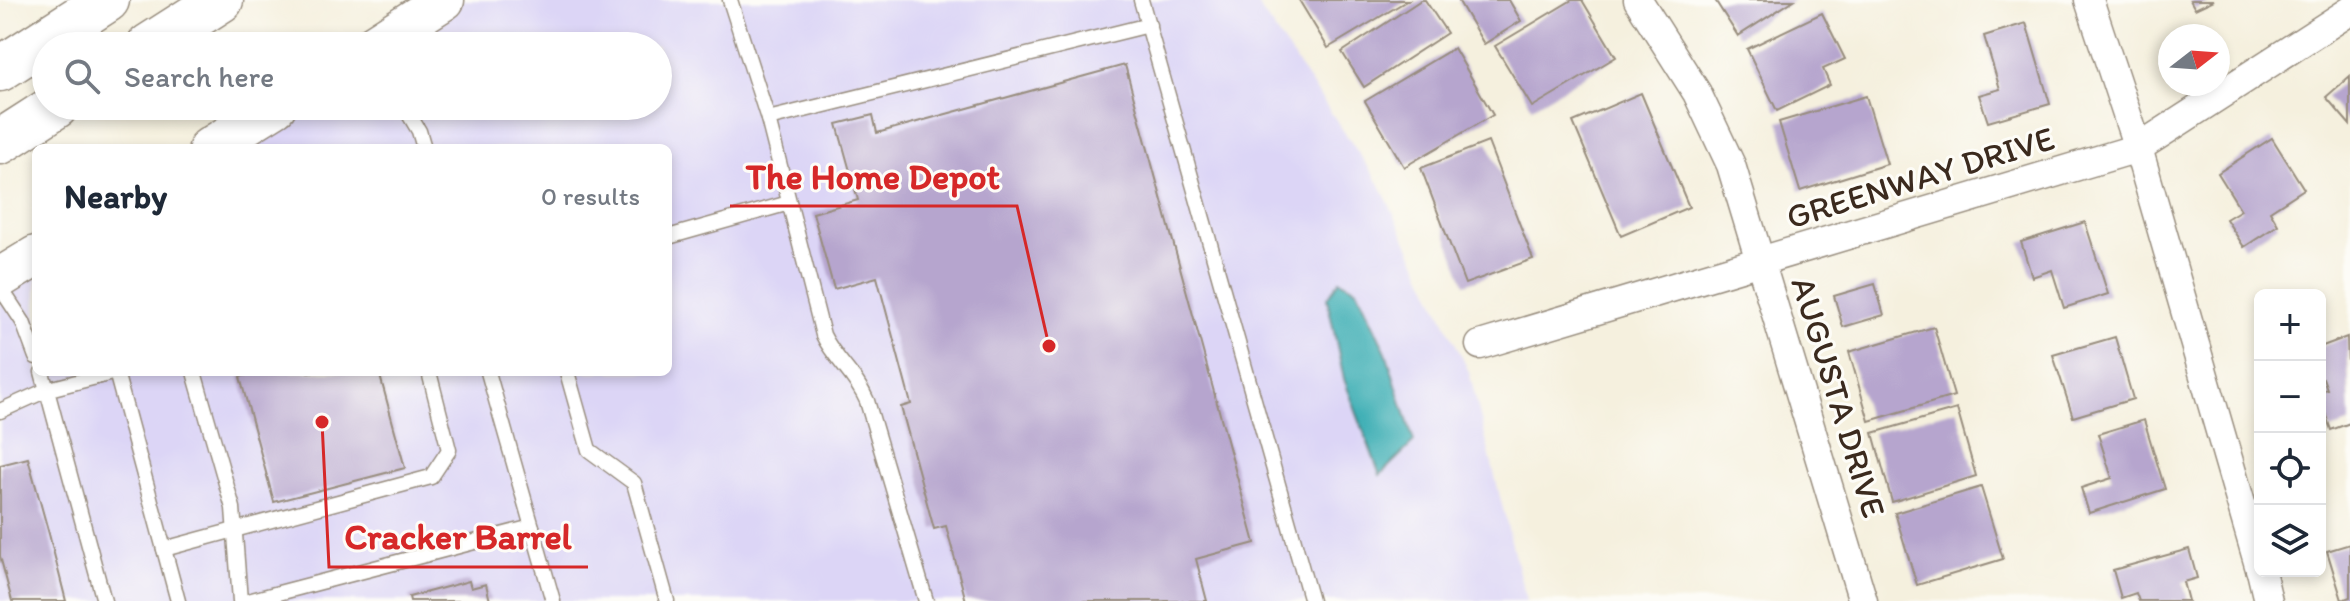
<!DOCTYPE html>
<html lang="en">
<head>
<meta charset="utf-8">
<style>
	:root { --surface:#fff; --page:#f2f2f3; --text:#1f2937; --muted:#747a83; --line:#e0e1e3 }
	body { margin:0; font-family:Itim,sans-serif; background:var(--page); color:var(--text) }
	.controls { position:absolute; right:24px; bottom:24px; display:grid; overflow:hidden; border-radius:12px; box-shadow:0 4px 12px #0003 }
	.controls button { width:72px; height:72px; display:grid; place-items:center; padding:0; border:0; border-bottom:2px solid var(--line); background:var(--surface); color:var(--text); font:40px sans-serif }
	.compass { position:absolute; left:2158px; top:24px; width:72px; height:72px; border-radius:50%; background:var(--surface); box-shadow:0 4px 12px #0003; rotate:73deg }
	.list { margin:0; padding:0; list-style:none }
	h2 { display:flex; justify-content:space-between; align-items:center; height:104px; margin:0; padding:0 32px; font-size:34px }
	h2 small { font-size:26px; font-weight:400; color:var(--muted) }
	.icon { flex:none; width:44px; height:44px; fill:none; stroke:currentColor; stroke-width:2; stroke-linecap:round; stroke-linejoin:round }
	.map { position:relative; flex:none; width:2350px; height:601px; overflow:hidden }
	.search { position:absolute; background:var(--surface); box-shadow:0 4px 12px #0003; left:32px; top:32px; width:640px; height:88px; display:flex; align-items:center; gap:20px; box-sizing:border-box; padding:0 28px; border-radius:44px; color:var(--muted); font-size:30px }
	.panel { position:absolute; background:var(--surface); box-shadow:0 4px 12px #0003; left:32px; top:144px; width:640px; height:232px; border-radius:12px }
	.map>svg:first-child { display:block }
	.built { fill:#dcd5f6 }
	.water { fill:#3badb4; stroke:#3b6c69; stroke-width:2 }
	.building { fill:#b6a5ce }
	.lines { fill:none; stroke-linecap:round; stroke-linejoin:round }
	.lane-casing { stroke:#988d7e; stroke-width:17 }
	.street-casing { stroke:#988d7e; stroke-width:31 }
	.secondary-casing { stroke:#988d7e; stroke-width:43 }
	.highway-casing { stroke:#988d7e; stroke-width:47 }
	.lane { stroke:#fff; stroke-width:14 }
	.street { stroke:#fff; stroke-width:28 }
	.secondary { stroke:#fff; stroke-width:40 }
	.highway { stroke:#fff; stroke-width:44 }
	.labels { text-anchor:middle; stroke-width:6; stroke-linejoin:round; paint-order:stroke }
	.street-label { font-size:34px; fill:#3b2a1e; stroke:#fdfcf7 }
	.leader { fill:none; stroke:#d62828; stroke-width:3 }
	.callout-dot { fill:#d62828; stroke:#fdfcf7; stroke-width:3 }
	.callout-label { font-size:36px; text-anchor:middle; font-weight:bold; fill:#d62828; stroke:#fdfcf7; stroke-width:6; stroke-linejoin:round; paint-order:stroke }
</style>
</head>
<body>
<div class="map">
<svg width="2350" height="601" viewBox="0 0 2350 601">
	<rect width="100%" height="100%" fill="#fdfcf7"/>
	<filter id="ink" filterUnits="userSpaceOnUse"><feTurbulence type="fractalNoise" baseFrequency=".0125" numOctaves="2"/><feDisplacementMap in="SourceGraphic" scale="16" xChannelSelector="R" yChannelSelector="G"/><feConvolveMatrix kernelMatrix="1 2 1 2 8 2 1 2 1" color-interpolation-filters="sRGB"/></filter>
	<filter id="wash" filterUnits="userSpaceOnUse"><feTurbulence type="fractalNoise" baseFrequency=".006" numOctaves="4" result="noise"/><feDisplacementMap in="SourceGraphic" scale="32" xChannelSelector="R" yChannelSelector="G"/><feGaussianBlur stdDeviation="1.8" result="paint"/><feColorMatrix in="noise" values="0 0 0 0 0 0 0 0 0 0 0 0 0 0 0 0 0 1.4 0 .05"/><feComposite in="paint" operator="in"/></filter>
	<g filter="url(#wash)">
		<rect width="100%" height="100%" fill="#f5f0de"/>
		<!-- built -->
		<polygon class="built" points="444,0 1254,0 1379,183 1469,372 1526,601 0,601 0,278 36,256 36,372 668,372 668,148 209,148 276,106 658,106 658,46 372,46"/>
		<!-- water -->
		<polygon class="water" points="1340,280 1357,289 1386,352 1414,442 1380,475 1344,379 1327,298"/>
		<g id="blocks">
			<!-- building -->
			<g class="building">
				<polygon points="1299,0 1408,0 1328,48"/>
				<polygon points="1421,0 1425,0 1447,33 1364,87 1342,52"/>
				<polygon points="1458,0 1509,0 1521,21 1484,44"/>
				<polygon points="1572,0 1582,0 1616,57 1532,107 1495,46"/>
				<polygon points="1715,0 1794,0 1738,36"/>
				<polygon points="2190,0 2214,0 2195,9"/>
				<polygon points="1822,13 1845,59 1823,69 1830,85 1777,111 1747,49"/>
				<polygon points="2026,23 2050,104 1988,122 1979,95 2000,89 1984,36"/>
				<polygon points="1454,48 1493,115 1404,167 1365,101"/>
				<polygon points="1125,65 1255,543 1196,559 1207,601 966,601 946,526 934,529 901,407 911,404 877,277 834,289 813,213 858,200 837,124 873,115 877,133"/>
				<polygon points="2350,76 2350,125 2326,97"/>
				<polygon points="1641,93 1689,207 1621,236 1573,122"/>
				<polygon points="1866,96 1887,164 1800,191 1779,122"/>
				<polygon points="2272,138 2304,189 2270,211 2278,225 2244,247 2226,219 2241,210 2218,173"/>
				<polygon points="1488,142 1533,259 1465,284 1421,168"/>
				<polygon points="2085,222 2108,294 2064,308 2052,270 2032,277 2021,242"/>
				<polygon points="1875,284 1884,315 1843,327 1834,296"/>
				<polygon points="1934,327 1954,396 1869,421 1849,352"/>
				<polygon points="2115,337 2133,399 2073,417 2053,355"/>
				<polygon points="2347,337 2350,423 2331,430 2320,398 2320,391 2327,389 2323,378 2320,379 2320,347"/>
				<polygon points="257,372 379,372 405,468 274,502 240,377"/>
				<polygon points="1957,409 1976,476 1892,502 1873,433"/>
				<polygon points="2144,420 2165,489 2089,513 2081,488 2112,478 2098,434"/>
				<polygon points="28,458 49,534 66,601 12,601 0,556 0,465"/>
				<polygon points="1981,487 2003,559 1917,585 1895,513"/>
				<polygon points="2350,544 2350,597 2342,600 2327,551"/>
				<polygon points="2189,549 2197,578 2183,582 2188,601 2139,601 2136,593 2121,598 2113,570"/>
				<polygon points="469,581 471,588 486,584 490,601 410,601 409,597"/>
			</g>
		</g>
	</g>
	<g filter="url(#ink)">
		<use href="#blocks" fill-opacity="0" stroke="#988d7e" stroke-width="2"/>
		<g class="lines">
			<defs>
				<g id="lane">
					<path d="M 730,0 L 768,119 L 823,335 C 835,360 856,375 867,401 L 926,601"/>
					<polyline points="1141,0 1311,601"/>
					<polyline points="404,106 419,131 424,148"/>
					<polyline points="768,119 1149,25"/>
					<polyline points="668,237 789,203"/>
					<polyline points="0,287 23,322 36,357"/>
					<polyline points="42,372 104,601"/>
					<polyline points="116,372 178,601"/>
					<polyline points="194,372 233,508 240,601"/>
					<polyline points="488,372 553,601"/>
					<polyline points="567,372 589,450 634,483 667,601"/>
					<polyline points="0,411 49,389 116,372"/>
					<polyline points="164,549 431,477 449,450 429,372"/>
					<polyline points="248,601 532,527"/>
				</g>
				<g id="street">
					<polyline points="1638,0 1697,93 1731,165 1863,601"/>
					<polyline points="2089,0 2138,148 2260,569"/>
					<polyline points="1480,345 2138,148 2350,11"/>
					<polyline points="2261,571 2268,601"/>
				</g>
				<g id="secondary">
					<polyline points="372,46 444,0"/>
					<polyline points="209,148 276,106"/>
					<polyline points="0,278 36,256"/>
				</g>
				<g id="highway">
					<polyline points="149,46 221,0"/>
					<polyline points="0,69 107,0"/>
					<polyline points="0,142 56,106"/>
				</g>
			</defs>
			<!-- lane casing -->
			<use href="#lane" class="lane-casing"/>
			<!-- street casing -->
			<use href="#street" class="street-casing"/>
			<!-- secondary casing -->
			<use href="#secondary" class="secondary-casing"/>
			<!-- highway casing -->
			<use href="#highway" class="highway-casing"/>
			<!-- lane -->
			<use href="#lane" class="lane"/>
			<!-- street -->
			<use href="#street" class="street"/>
			<!-- secondary -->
			<use href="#secondary" class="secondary"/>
			<!-- highway -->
			<use href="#highway" class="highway"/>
		</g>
	</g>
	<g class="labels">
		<!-- street labels -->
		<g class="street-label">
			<text transform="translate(1920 177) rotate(-17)" y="12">GREENWAY DRIVE</text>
			<text transform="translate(1839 397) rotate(73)" y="12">AUGUSTA DRIVE</text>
		</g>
	</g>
	<!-- callouts -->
	<path class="leader" d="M1049 346L1017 206H730M322 422L329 567H588"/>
	<g class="callout-dot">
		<circle cx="1049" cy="346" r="8"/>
		<circle cx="322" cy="422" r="8"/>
	</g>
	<g class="callout-label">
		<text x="873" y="189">The Home Depot</text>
		<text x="458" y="549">Cracker Barrel</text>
	</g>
</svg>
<div class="controls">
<button>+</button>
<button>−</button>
<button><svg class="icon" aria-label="locate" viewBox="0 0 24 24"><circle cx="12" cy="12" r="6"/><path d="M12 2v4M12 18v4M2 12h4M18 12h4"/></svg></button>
<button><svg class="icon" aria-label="layers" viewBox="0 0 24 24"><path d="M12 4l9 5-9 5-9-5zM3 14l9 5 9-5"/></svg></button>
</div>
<svg class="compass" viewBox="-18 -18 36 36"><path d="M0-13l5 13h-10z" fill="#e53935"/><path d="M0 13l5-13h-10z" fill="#747a83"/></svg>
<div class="search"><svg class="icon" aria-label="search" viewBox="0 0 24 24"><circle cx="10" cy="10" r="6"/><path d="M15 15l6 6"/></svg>Search here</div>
<section class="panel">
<h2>Nearby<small>0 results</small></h2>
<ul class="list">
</ul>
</section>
</div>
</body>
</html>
